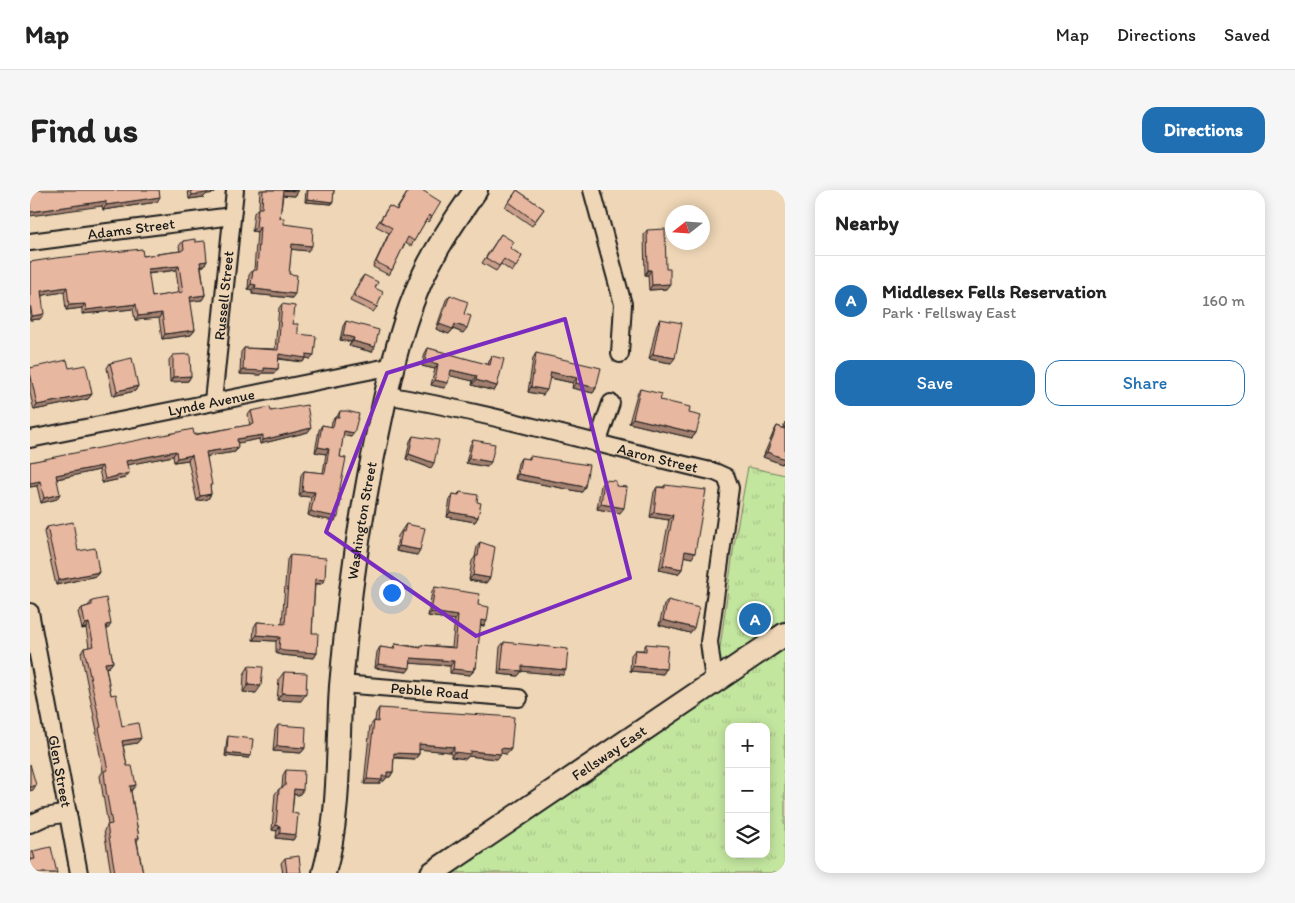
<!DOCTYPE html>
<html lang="en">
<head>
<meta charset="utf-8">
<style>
	:root { --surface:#fff; --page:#f6f6f6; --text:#222; --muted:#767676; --line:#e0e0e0; --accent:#1f6fb2 }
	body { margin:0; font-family:Itim,sans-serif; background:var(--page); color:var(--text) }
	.controls { position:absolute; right:15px; bottom:15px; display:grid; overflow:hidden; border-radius:10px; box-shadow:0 2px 12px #0003 }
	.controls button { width:45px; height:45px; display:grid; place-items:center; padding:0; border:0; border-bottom:1px solid var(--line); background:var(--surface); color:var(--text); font:25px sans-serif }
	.compass { position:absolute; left:635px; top:15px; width:45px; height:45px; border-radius:50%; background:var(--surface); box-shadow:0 2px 12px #0003; rotate:253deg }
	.you { position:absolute; left:361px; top:402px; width:18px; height:18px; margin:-12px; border:4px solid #fff; border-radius:50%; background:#1a73e8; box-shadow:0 0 0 8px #1a73e833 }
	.badge { display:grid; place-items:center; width:32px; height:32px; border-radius:50%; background:var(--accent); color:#fff; font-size:16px; font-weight:700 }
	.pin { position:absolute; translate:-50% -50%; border:2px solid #fff; box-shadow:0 1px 5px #0006 }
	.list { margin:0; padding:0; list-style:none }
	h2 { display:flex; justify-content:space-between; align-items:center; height:65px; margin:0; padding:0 20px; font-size:21px }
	h2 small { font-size:16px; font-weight:400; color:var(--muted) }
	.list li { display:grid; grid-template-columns:32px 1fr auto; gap:15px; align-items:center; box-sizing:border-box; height:90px; padding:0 20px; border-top:1px solid var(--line) }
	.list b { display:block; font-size:19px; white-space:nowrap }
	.list p { margin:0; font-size:16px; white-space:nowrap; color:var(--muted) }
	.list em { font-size:16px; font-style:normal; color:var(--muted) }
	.actions { display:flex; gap:10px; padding:15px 20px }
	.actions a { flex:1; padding:11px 0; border:1px solid var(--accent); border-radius:15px; text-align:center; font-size:18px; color:var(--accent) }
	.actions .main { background:var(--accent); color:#fff }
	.icon { flex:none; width:28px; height:28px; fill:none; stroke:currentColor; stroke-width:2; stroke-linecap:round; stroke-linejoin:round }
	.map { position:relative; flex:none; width:755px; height:683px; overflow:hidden; border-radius:15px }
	header { display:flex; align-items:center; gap:30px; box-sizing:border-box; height:70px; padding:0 25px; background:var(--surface); border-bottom:1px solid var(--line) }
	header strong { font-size:24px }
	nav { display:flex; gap:28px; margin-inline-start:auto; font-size:18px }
	.intro { display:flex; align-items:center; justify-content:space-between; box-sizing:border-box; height:120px; padding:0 30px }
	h1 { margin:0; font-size:35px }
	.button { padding:12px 22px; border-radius:15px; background:var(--accent); color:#fff; font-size:18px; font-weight:700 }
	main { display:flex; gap:30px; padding:0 30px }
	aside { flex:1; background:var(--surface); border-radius:15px; box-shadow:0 2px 12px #0003 }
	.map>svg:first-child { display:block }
	.park { fill:url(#park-tufts); stroke:#70815e; fill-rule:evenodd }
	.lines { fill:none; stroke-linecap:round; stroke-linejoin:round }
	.minor-casing { stroke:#1c1c1c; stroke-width:20 }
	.secondary-casing { stroke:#1c1c1c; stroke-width:26 }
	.minor { stroke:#eed6b6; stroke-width:16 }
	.secondary { stroke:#eed6b6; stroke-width:22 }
	.wall { fill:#c89d8a; stroke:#1c1c1c; fill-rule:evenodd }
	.shaded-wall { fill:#a28070; stroke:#1c1c1c }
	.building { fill:#e8b7a0; stroke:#1c1c1c; fill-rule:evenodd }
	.marked { fill:none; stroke:#7b2cbf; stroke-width:4; stroke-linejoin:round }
	.labels { text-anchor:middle; stroke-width:4; stroke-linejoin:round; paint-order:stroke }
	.street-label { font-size:15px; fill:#1c1c1c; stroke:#eed6b6 }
</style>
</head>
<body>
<header>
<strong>Map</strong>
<nav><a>Map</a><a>Directions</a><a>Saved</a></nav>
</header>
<div class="intro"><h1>Find us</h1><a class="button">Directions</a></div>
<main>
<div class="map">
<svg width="755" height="683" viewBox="0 0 755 683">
	<defs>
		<pattern id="park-tufts" width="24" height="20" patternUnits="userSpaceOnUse" patternTransform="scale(1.25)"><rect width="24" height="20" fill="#c3e69f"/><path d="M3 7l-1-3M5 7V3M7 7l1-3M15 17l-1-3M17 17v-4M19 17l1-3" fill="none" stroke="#a7c588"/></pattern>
	</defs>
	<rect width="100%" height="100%" fill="#eed6b6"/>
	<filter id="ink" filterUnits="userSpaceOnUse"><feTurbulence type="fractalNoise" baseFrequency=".02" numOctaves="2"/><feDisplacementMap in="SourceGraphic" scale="10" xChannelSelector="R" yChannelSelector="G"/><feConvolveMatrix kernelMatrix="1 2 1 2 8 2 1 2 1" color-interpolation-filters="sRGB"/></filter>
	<g filter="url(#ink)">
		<!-- park -->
		<path class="park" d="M 718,277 L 755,285 L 755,683 L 418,683 L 684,502 L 704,355 ZM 699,537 L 736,537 L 736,664 L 699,664 Z"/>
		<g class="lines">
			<defs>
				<g id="minor">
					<polyline points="562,0 593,114 590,164"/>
					<path id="s1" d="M 0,52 L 202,26"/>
					<path id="s2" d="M 356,205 C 467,224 575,257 685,282 L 696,287 L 700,298 L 679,452 L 684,491"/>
					<path id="s3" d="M 183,211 L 205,0"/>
					<path id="s4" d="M 0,249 L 363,176"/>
					<polyline points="567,254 581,213"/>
					<path id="s5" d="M 0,422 L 49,683"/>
					<path id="s6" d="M 311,494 L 489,508"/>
					<polyline points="0,634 15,627 38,623"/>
				</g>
				<g id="secondary">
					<path id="s7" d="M 294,683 C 311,623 307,557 311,496 C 318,411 330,325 348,242 C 358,194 368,146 387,100 C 401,65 424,31 446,0"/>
					<path id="s8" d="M 402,683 L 755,444"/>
				</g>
			</defs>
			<!-- minor casing -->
			<use href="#minor" class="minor-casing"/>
			<!-- secondary casing -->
			<use href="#secondary" class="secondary-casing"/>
			<!-- minor -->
			<use href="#minor" class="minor"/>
			<!-- secondary -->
			<use href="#secondary" class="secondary"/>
		</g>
		<!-- wall -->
		<g class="wall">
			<polygon points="0,0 127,12 73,20 72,16"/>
			<polygon points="158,0 187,0 185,3 177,4 174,7 159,9"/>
			<polygon points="230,0 269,0 265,6 253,5 250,28 254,34 278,61 261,59 259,84 262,108 222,104 222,100 218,99 219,85 223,80 224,80 227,42 222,41 224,23 228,18 229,18"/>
			<polygon points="276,0 304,0 302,14 275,12"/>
			<polygon points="379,0 402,27 398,32 396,30 381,56 375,53 362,80 359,85 343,77 359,43 346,36 359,16 366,20"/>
			<polygon points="487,0 514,19 502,36 475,17"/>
			<polygon points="617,40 636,79 636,99 619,100 618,85 615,85 614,45"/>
			<polygon points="471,44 480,58 492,66 482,82 471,74 466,81 452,73"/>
			<path d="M 153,51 L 165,52 L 177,71 L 174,76 L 171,76 L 175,105 L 172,110 L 160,111 L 165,140 L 161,145 L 132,149 L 129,128 L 105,130 L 103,119 L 52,124 L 52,118 L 36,120 L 34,102 L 12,105 L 10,129 L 0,130 L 0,72 L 113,66 L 150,61 L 149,56 ZM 146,80 L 149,103 L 122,107 L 118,84 Z"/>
			<polygon points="334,85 345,98 347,117 343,122 320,111 330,90"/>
			<polygon points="420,105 434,124 433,143 423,139 419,144 406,139 416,110"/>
			<polygon points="252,114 263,134 281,169 276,168 273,172 248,169 248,179 245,183 233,183 231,185 210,184 211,162 214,158 245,159 249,118"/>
			<polygon points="630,129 641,173 619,169 627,134"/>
			<polygon points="316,131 342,162 319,156 321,152 310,150 313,136"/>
			<polygon points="398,158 458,175 459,171 462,166 467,196 464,201 442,195 443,191 419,185 414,198 401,195 405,179 392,176 395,163"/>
			<polygon points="506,163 566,198 563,203 542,198 543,193 520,188 513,205 498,202 503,168"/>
			<polygon points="143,165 161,186 158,191 140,192 139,170"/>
			<polygon points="80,173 108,196 105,201 83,206 77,178"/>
			<polygon points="0,178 39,178 62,204 58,209 4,220 0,203"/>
			<polygon points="610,199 630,210 659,223 666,243 662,248 599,233 607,204"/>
			<polygon points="221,221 241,221 278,242 230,254 229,249 207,253 208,257 205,262 177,266 181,304 178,309 167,311 158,270 144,272 143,266 96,275 99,283 95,288 72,293 69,280 27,289 27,309 11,313 7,296 0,297 0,272 220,235 218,225"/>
			<polygon points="310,221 321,247 313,245 310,267 308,308 305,331 283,327 278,325 281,307 269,306 271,285 274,281 293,283 296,264 285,262 289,240 292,235 301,237 302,231 305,227 307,227"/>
			<polygon points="755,232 755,270 752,274 733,267 744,241 747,236 753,238"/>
			<polygon points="383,246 401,278 376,269 380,251"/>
			<polygon points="443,250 457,277 436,273 440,255"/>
			<polygon points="500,266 552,302 485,289 488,273 491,268 498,269"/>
			<polygon points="574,290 586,296 590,323 567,319 571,295"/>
			<polygon points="635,295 662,368 654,366 652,379 648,384 629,380 639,330 620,327 624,302 627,297 633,297"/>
			<polygon points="430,302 448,327 445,332 417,327 420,309 423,304 427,305"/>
			<polygon points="376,334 387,365 366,361 368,346"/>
			<polygon points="17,337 48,361 69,382 66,386 26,395 14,342"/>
			<polygon points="450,352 456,393 439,390 442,371 445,367 447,357"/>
			<polygon points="260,365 291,394 285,394 282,443 287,463 284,468 251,465 246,463 246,451 223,450 224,437 227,432 252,434 257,370"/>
			<polygon points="405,397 448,415 454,436 450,435 446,478 443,482 440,485 420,483 420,476 381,473 377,482 345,478 347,462 350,457 362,459 365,454 389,457 391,455 422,457 425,430 398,426 402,401"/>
			<polygon points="638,410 660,443 629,435 634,415"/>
			<polygon points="62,411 78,439 76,439 83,472 79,477 76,477 81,505 92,536 111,548 107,553 93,555 102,600 101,601 109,648 107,651 113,683 81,683 74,640 78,635 73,605 70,586 73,581 66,543 67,541 51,463 54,458 59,457 56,438 52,439 48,422 52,418 58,416"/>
			<polygon points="474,452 533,485 492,481 488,486 468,484 470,457"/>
			<polygon points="616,454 636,479 633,484 600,481 601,465 605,460 613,460"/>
			<polygon points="219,476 226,503 213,502 214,484"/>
			<polygon points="254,482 271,511 247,510 249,489"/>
			<polygon points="349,518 481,559 477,564 471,563 467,569 438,566 436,569 421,567 421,562 389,559 389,564 385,569 364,568 363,582 360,587 357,587 354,591 351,591 349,594 334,594 340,536 344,531 345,531 346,523"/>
			<polygon points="248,535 275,558 271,563 243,561 245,540"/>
			<polygon points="198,546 221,566 219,568 195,566 197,549"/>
			<polygon points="256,580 273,600 269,605 264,604 262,623 266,645 263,650 246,648 247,641 242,640 245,604 249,599 252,598 253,585"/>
			<polygon points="3,661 27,683 0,683 0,665"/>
			<polygon points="255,668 271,683 253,683 251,673"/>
		</g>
		<!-- shaded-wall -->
		<g class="shaded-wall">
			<polygon points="177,0 187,0 185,3 177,4 174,7 159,9 162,5"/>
			<polygon points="253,0 268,1 265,6 250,5"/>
			<polygon points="130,7 127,12 73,20 76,15"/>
			<polygon points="277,9 303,12 302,14 275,12"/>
			<polygon points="76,11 72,16 0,26 0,22"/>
			<polygon points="226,36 230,37 227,42 222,41"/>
			<polygon points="262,54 282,56 278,61 258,59"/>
			<polygon points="177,71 174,76 167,77 170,72"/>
			<polygon points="149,76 146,80 115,84 118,79"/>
			<polygon points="618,80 621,80 618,85 615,85"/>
			<polygon points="221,94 226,95 222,100 218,99"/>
			<polygon points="640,94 636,99 619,100 622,95"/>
			<polygon points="37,97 34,102 8,106 11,101"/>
			<polygon points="225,99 265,104 262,108 222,104"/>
			<polygon points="175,105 172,110 156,112 160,107"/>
			<polygon points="55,114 52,118 36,120 39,115"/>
			<polygon points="106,114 103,119 52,124 56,120"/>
			<polygon points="132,123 129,128 105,130 108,126"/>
			<polygon points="14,124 10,129 0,130 0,128 2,126"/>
			<polygon points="409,134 425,134 437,138 433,143 423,139 419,144 406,139"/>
			<polygon points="165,140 161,145 132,149 135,144"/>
			<polygon points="313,145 324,148 321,152 310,150"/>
			<polygon points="323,151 345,157 342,162 319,156"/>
			<polygon points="249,164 276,164 284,165 281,169 276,168 273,172 246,168"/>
			<polygon points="623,164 645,168 641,173 619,169"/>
			<polygon points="395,171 408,174 405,179 392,176"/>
			<polygon points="234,178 248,179 245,183 233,183 231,185 210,184 213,180"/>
			<polygon points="421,180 447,186 443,191 417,185"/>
			<polygon points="521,182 547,188 543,193 517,187"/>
			<polygon points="161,186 158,191 140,192 143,187"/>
			<polygon points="405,190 418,193 414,198 401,195"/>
			<polygon points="446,190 467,196 464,201 442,195"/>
			<polygon points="546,193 566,198 563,203 542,198"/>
			<polygon points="108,196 105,201 83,206 87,201"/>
			<polygon points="501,197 517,200 513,205 498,202"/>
			<polygon points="62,204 58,209 4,220 7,215"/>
			<polygon points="603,228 666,243 662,248 599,233"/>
			<polygon points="281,238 278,242 230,254 233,250"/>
			<polygon points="314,241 324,243 321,247 311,245"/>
			<polygon points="233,245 229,249 203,254 207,249"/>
			<polygon points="208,257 205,262 173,267 176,262"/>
			<polygon points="288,257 299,259 296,264 285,262"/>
			<polygon points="146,261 143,266 92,276 96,271"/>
			<polygon points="737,262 755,269 752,274 733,267"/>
			<polygon points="379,264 404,273 401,278 376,269"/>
			<polygon points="162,265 158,270 144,272 147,268"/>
			<polygon points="439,268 461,272 457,277 436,273"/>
			<polygon points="72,276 69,280 22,290 26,285"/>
			<polygon points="99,283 95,288 72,293 75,289"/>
			<polygon points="488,284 555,297 552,302 485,289"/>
			<polygon points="10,291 7,296 0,297 0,293"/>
			<polygon points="272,301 285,302 281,307 269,306"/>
			<polygon points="30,304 27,309 11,313 14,308"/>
			<polygon points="181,304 178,309 167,311 170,306"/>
			<polygon points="571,314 594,318 590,323 567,319"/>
			<polygon points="281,321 308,327 305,331 283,327 278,325"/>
			<polygon points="420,322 448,327 445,332 417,327"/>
			<polygon points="624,322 643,325 639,330 620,327"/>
			<polygon points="369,356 390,360 387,365 366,361"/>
			<polygon points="655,361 665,363 662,368 652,366"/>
			<polygon points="633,375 652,379 648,384 629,380"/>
			<polygon points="69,382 66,386 26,395 29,390"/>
			<polygon points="443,385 460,388 456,393 439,390"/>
			<polygon points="285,389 295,390 291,394 282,393"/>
			<polygon points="401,422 428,426 425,430 398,426"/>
			<polygon points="451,430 457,431 454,436 448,435"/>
			<polygon points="633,430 664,438 660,443 629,435"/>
			<polygon points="59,433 56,438 52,439 55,434"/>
			<polygon points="81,434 78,439 72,440 76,435"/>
			<polygon points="227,445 250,447 246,451 223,450"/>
			<polygon points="249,459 287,463 284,468 251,465 246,463"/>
			<polygon points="381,468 424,471 420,476 378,473"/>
			<polygon points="83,472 79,477 72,478 75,473"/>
			<polygon points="348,474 380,478 377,482 345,478"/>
			<polygon points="492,476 536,480 533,485 489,481"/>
			<polygon points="603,476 636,479 633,484 600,481"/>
			<polygon points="444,477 446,478 440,485 420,483 423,479"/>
			<polygon points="471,479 492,481 488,486 468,484"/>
			<polygon points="218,495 231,496 226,503 213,502"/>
			<polygon points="252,503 276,504 271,511 247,510"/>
			<polygon points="111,548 107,553 89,556 92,551"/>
			<polygon points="389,554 424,557 421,562 386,559"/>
			<polygon points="247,556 275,558 271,563 243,561"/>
			<polygon points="471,558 481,559 477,564 468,563"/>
			<polygon points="440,561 471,564 467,569 438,566 436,569 421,567 424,562"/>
			<polygon points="197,563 221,566 219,568 195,566"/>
			<polygon points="364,563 389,564 385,569 361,567"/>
			<polygon points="357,582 363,582 360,587 357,587 354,591 351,591 349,594 334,594 337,589 352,586"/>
			<polygon points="6,595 3,600 0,601 0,597"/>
			<polygon points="106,595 102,600 97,601 100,596"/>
			<polygon points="264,599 273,600 269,605 261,604"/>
			<polygon points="246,635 250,636 247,641 242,640"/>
			<polygon points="250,643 266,645 263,650 246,648"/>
		</g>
		<!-- building -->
		<g class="building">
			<polygon points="0,0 129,0 130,7 76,15 76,11 0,22"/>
			<polygon points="161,0 177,0 177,3 162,5"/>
			<polygon points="233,0 269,0 268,1 253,0 250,28 254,28 254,34 283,38 282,56 262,54 259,84 267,85 265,104 225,99 226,95 221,94 223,80 227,80 230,37 226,36 228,18 232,18"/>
			<polygon points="278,0 304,0 303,12 277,9"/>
			<polygon points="379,0 392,0 411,12 402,27 399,25 384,51 378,47 362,80 346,72 362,38 350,31 359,16 367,20"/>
			<polygon points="487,0 514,19 505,31 479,12"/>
			<polygon points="635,39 636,79 640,79 640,94 622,95 621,80 618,80 617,40"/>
			<polygon points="471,44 484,52 480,58 492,66 486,77 474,69 469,76 456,68"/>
			<path d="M 165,49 L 165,52 L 175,51 L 177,71 L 170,72 L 175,105 L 160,107 L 165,140 L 135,144 L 132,123 L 108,126 L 106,114 L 56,120 L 55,114 L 39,115 L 37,97 L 11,101 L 14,124 L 2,126 L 0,112 L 0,72 L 26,68 L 112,59 L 113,66 L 151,61 L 154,59 L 153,51 ZM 149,76 L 153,102 L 122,107 L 118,79 Z"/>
			<polygon points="334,85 348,92 345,98 353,102 347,117 324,106"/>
			<polygon points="420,105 438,112 434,124 441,126 437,138 425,134 423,139 409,134"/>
			<polygon points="252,114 265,116 263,134 268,134 268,144 286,146 284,165 276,164 276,168 249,164 248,179 234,178 234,181 213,180 214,158 248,160"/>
			<polygon points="630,129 652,133 645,168 623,164"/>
			<polygon points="316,131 349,140 345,157 323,151 324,148 313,145"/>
			<polygon points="398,158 460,175 462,166 474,169 467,196 446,190 447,186 421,180 418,193 405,190 408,174 395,171"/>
			<polygon points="506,163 571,178 566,198 546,193 547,188 521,182 517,200 501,197"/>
			<polygon points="160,164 161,186 143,187 143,165"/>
			<polygon points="102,168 108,196 87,201 80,173"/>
			<polygon points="37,170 39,178 56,175 62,204 7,215 0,182 0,178"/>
			<polygon points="610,199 632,204 630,210 660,217 659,223 671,226 666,243 603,228"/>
			<polygon points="277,215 281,238 233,250 233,245 207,249 208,257 176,262 182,295 180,295 181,304 170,306 162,265 147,268 146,261 96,271 99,283 75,289 72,276 26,285 30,304 14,308 10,291 0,293 0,272 163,239 164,245 224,234 221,221 240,217 241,221"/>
			<polygon points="310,221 317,221 329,224 324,243 314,241 310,267 316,268 308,308 311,309 308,327 286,323 281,321 285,302 272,301 274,281 295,283 299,259 288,257 292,235 303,237 305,227 309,227"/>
			<polygon points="747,236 754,239 755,237 755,269 737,262"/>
			<polygon points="383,246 409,250 404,273 379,264"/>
			<polygon points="443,250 465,254 461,272 439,268"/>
			<polygon points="500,266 559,275 555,297 488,284 491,268 500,269"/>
			<polygon points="574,290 586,291 586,296 597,297 594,318 571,314"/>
			<polygon points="635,295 676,300 665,363 655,361 652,379 633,375 643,325 624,322 627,297 635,298"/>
			<polygon points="430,302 448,305 447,312 451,313 448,327 420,322 423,304 429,305"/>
			<polygon points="43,332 48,361 65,358 69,382 29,390 17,337"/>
			<polygon points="376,334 395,338 390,360 369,356 372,341 374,342"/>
			<polygon points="450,352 465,357 460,388 443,385 446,366 448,366"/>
			<polygon points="260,365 296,368 295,390 285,389 282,443 288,443 287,463 254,461 249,459 250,447 227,445 227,432 255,434"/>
			<polygon points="405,397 449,404 448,415 459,417 457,431 451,430 446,478 444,477 443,481 423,479 424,471 381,468 380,478 348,474 350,457 364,459 365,454 391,458 391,455 425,458 428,426 401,422"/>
			<polygon points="76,408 81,434 76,435 83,472 75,473 81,505 86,504 92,536 108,533 111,548 92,551 97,576 102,576 106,595 100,596 109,648 106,648 113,683 85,683 77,635 82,634 76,600 74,581 78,580 69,538 71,537 54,458 64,456 59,433 55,434 52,418 62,415 62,411"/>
			<polygon points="638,410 669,418 664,438 633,430"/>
			<polygon points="474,452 538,459 536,480 492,476 492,481 471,479"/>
			<polygon points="616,454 638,456 636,479 603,476 605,460 616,461"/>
			<polygon points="219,476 233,477 231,496 218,495"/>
			<polygon points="254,482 277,483 276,504 252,503"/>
			<polygon points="349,518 484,527 481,559 471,558 471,564 440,561 440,564 424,562 424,557 389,554 389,564 364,563 363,582 357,582 357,586 352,586 352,590 337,589 344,531 348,532"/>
			<polygon points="248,535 276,537 275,558 247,556"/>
			<polygon points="198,546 223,549 221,566 197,563"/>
			<polygon points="0,574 6,595 0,597"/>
			<polygon points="256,580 274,581 273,600 264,599 262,623 268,624 266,645 250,643 250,636 246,635 249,599 255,596"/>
			<polygon points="21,657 27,683 6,683 6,682 0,683 0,670 5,669 3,661"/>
			<polygon points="269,666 271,683 256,683 257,683 255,668"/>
		</g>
	</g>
	<!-- marked area -->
	<path class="marked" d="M 535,129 L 600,388 L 446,446 L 296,342 L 357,183 Z"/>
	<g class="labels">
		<!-- street labels -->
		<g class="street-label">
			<text dy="5" stroke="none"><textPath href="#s1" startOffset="102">Adams Street</textPath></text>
			<text dy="5" stroke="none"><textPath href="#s3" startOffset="106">Russell Street</textPath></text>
			<text dy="5" stroke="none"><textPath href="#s4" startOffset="185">Lynde Avenue</textPath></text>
			<text dy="5" stroke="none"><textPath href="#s2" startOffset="279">Aaron Street</textPath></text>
			<text dy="5" stroke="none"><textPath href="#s7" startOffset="355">Washington Street</textPath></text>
			<text dy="5" stroke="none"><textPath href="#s6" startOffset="89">Pebble Road</textPath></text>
			<text dy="5" stroke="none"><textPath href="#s8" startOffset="214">Fellsway East</textPath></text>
			<text dy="5" stroke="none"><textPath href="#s5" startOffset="162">Glen Street</textPath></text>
		</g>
	</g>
</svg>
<div class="controls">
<button>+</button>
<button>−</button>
<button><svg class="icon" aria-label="layers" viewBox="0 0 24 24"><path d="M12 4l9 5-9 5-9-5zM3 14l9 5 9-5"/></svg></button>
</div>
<svg class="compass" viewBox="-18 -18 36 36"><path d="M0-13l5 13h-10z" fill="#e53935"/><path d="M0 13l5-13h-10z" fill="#767676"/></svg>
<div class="you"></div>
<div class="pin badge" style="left:725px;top:429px">A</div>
</div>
<aside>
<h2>Nearby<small></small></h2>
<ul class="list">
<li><span class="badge">A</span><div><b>Middlesex Fells Reservation</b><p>Park · Fellsway East</p></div><em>160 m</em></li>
</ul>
<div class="actions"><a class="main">Save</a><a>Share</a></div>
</aside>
</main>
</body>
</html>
